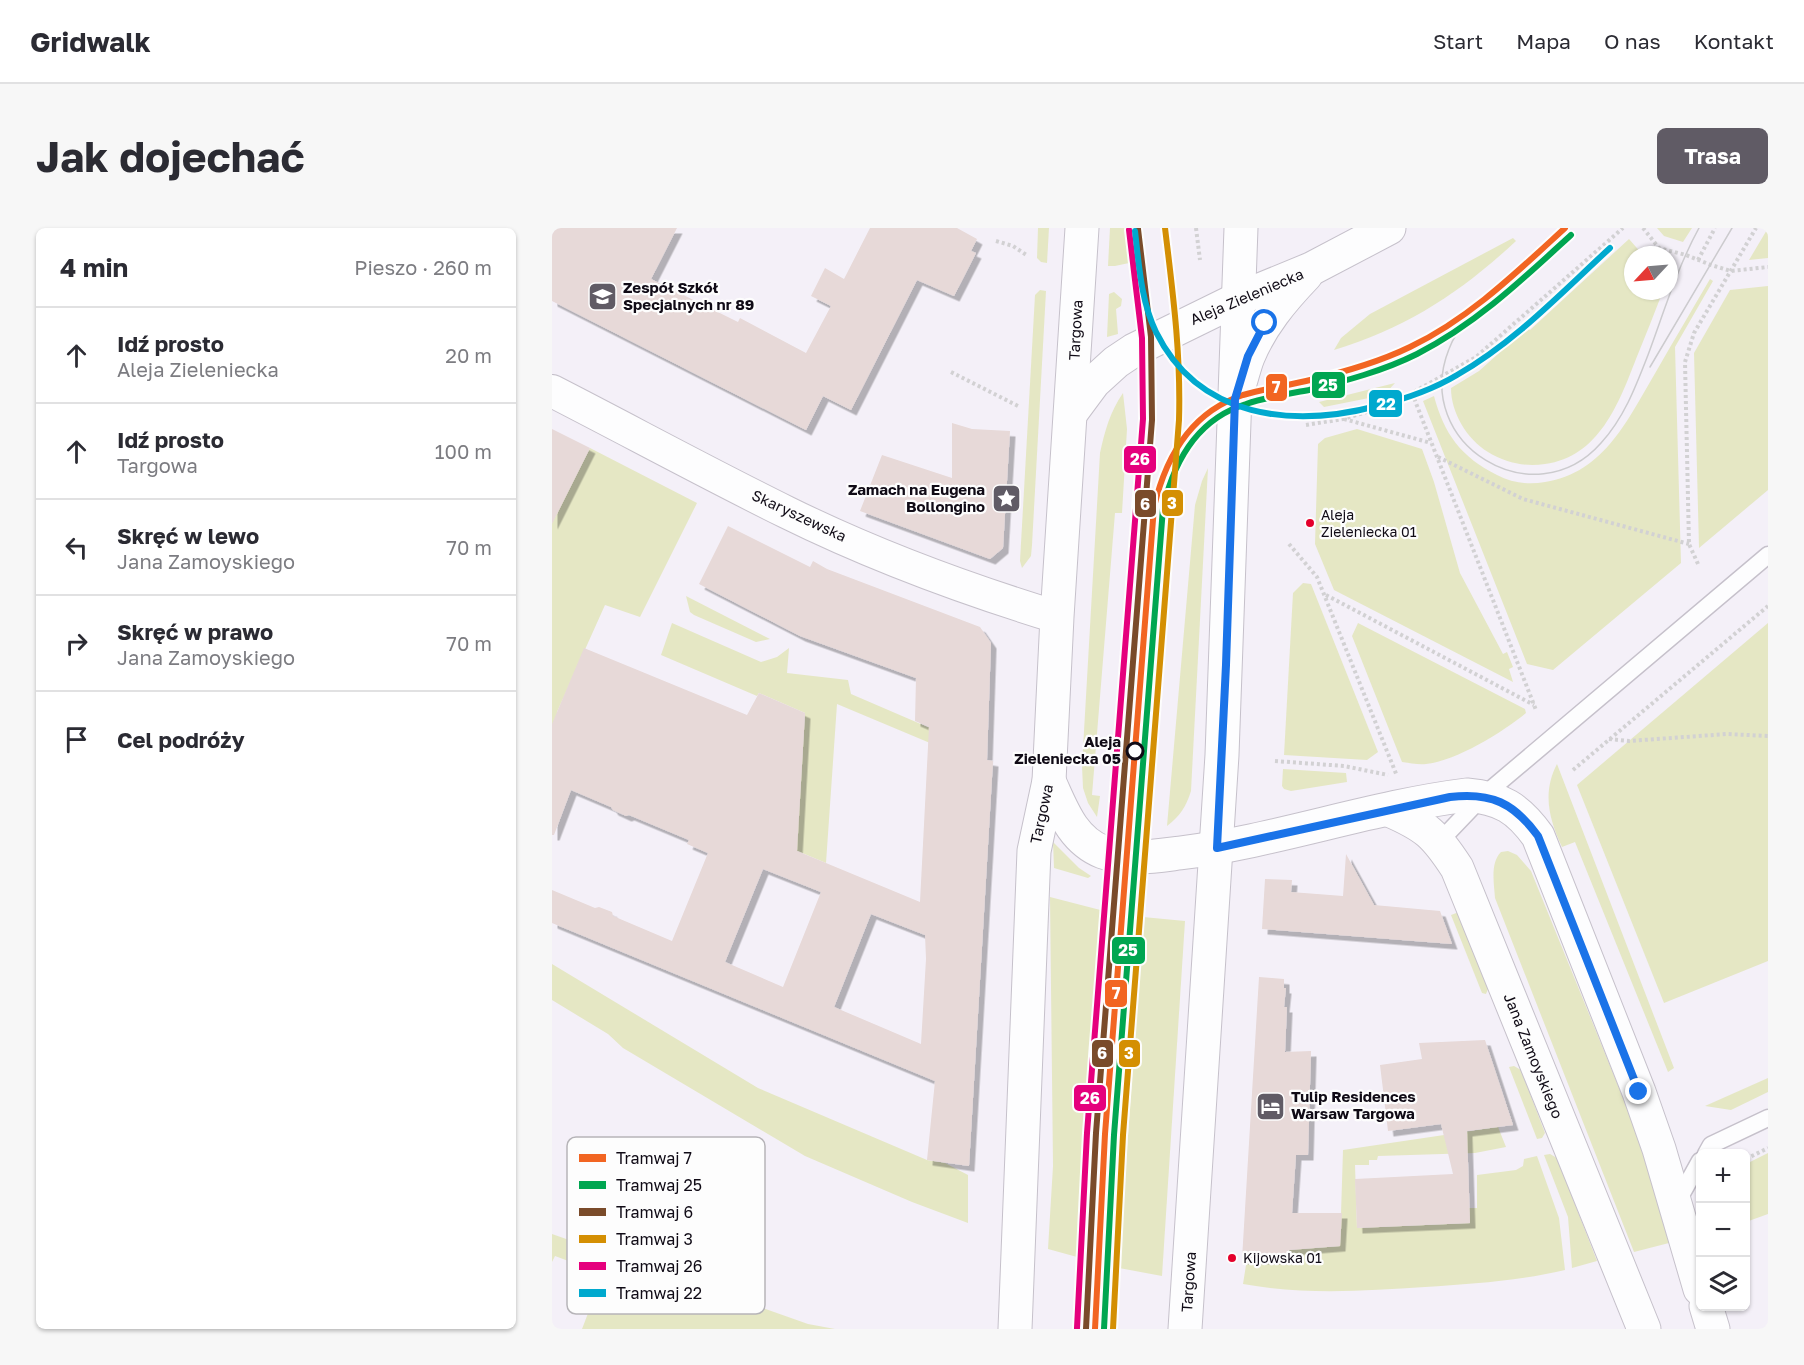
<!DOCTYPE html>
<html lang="pl">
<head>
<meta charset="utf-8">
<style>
	:root { --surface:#fff; --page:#f7f7f7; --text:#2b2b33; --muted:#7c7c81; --line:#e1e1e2; --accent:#605b65 }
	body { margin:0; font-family:"Golos Text",sans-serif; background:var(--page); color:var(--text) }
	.controls { position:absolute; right:18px; bottom:18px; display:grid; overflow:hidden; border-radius:9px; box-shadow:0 2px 4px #0004 }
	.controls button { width:54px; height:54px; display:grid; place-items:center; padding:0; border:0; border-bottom:2px solid var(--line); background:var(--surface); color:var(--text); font:30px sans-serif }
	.compass { position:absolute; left:1072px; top:18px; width:54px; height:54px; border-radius:50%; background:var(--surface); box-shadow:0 2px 4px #0004; rotate:244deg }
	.stop { position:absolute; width:18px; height:18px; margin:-14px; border:4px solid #1a73e8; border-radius:50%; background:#fff }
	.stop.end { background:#1a73e8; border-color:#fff; box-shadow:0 2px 6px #0008 }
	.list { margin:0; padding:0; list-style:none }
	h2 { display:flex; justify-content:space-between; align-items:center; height:78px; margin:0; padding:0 24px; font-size:26px }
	h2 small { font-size:20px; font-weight:400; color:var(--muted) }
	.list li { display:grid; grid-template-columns:39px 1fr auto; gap:18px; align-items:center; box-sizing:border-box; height:96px; padding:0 24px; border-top:2px solid var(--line) }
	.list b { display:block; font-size:22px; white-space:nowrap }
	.list p { margin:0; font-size:20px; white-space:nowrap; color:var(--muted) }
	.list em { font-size:20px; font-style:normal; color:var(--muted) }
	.icon { flex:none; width:33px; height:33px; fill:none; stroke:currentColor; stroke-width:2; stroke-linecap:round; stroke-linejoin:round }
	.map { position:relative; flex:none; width:1216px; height:1101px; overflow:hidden; border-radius:9px }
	header { display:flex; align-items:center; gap:36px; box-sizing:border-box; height:84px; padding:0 30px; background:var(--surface); border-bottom:2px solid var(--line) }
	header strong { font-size:28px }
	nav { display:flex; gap:33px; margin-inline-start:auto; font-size:21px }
	.intro { display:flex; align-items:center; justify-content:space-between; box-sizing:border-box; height:144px; padding:0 36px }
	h1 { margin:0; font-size:42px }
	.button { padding:15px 27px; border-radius:9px; background:var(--accent); color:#fff; font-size:21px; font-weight:700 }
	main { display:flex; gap:36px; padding:0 36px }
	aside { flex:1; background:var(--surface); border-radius:9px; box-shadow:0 2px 4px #0004 }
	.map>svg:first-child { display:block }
	.green { fill:#e5e7c4 }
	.building { fill:#e7d9d8; fill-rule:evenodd; filter:url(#shadow) }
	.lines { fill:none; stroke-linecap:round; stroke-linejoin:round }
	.service-casing { stroke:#c6c1cb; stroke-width:19 }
	.minor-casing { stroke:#c6c1cb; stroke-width:34 }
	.tertiary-casing { stroke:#c6c1cb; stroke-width:35 }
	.secondary-casing { stroke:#c6c1cb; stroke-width:35 }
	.path { stroke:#d2d1d3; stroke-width:4; stroke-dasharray:3 3; stroke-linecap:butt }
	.service { stroke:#fdfdfe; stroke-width:16 }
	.minor { stroke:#fdfdfe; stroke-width:32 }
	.tertiary { stroke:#fdfdfe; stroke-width:33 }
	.secondary { stroke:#fdfdfe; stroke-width:33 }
	.tram { stroke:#cccbce; stroke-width:1.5 }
	.tram-1-casing { stroke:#fdfdfd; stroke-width:10 }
	.tram-2-casing { stroke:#fdfdfd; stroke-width:10 }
	.tram-3-casing { stroke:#fdfdfd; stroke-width:10 }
	.tram-4-casing { stroke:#fdfdfd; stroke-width:10 }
	.tram-5-casing { stroke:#fdfdfd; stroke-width:10 }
	.tram-6-casing { stroke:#fdfdfd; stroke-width:10 }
	.tram-1 { stroke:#f26522; stroke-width:6 }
	.tram-2 { stroke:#00a651; stroke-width:6 }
	.tram-3 { stroke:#7a4b2a; stroke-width:6 }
	.tram-4 { stroke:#d48f03; stroke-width:6 }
	.tram-5 { stroke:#e5007d; stroke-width:6 }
	.tram-6 { stroke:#00a9ce; stroke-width:6 }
	.route { stroke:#1a73e8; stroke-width:8 }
	.bus-dot { fill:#e4002b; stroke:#fdfdfd; stroke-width:2 }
	.stop-dot { fill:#fdfdfd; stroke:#100b16; stroke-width:3 }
	.labels { text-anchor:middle; stroke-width:4.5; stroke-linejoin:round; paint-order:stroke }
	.bus-label { font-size:14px; fill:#100b16; stroke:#fdfdfd; text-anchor:start }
	.poi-label { font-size:15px; font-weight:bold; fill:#100b16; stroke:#fdfdfd; text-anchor:start }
	.street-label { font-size:15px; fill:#100b16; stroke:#fdfdfd }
	.stop-label { font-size:15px; font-weight:bold; fill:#100b16; stroke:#fdfdfd; text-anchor:end }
	.key { fill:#fdfdfd; stroke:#b6b4b8; stroke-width:1.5 }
	.key-label { font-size:16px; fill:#100b16 }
	.line-badge { stroke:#fdfdfd; stroke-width:2 }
	.badge-label { font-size:16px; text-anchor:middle; font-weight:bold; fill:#fff }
</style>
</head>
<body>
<header>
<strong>Gridwalk</strong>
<nav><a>Start</a><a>Mapa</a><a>O nas</a><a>Kontakt</a></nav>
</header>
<div class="intro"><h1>Jak dojechać</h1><a class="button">Trasa</a></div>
<main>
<aside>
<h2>4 min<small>Pieszo · 260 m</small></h2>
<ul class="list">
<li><svg class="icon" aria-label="ahead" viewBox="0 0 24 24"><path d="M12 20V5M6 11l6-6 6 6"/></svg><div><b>Idź prosto</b><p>Aleja Zieleniecka</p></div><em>20 m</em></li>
<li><svg class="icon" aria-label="ahead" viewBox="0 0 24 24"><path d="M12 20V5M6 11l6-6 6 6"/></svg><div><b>Idź prosto</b><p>Targowa</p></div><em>100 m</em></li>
<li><svg class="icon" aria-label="left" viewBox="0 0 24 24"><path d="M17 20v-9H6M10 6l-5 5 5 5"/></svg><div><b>Skręć w lewo</b><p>Jana Zamoyskiego</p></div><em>70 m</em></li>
<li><svg class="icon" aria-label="right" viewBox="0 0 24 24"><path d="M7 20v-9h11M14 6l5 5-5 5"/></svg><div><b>Skręć w prawo</b><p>Jana Zamoyskiego</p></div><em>70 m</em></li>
<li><svg class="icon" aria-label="arrive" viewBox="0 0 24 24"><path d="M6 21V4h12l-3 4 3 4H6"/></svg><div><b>Cel podróży</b></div></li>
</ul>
</aside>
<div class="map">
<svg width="1216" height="1101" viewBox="0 0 1216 1101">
	<defs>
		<filter id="shadow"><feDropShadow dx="5.5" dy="5.5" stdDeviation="0" flood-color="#0004"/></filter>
	</defs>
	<rect width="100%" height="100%" fill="#f4f0f8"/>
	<!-- green -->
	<g class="green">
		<polygon points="486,0 497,0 495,35 489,34 485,30"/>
		<polygon points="558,0 588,0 591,32 563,38 556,38"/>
		<polygon points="1105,0 1140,0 1131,14 1112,8"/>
		<polygon points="1216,0 1216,30 1197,32"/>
		<path d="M 961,10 L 964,13 C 908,65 856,99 782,122 L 789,110 L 818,86 Z"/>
		<path d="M 1077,11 L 1091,27 L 1081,27 L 1081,63 L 1111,63 C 1102,86 1093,109 1084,131 C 1067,175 1047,229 993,236 C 973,239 954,235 936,224 C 915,211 899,185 899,160 L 927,143 L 975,100 L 978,102 Z"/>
		<path d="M 1158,51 L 1161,53 L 1123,119 L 1129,335 L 1001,442 L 975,436 L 871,173 L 882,168 C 892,206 909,229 945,247 C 960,255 977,257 993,254 C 1053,245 1077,189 1105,142 C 1122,112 1140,82 1158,51 Z"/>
		<polygon points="1216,58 1216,262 1147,320 1142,125 1178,62"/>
		<polygon points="488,62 494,63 480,317 479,328 470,340 468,333 483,67"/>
		<polygon points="562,64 570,71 569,78 564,81 566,106 555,109 557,66"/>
		<polygon points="843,155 832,167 772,179 767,174"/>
		<path d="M 571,165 L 575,201 L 570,285 L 563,285 L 540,567 L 548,568 L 545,589 L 536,575 L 531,560 L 530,538 L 548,225 C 553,202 558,184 571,165 Z"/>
		<polygon points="805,201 870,221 882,254 908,345 951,426 955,424 961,439 957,441 961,454 782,362 763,316 766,216 773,210"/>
		<polygon points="38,220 145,275 88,389 53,377 5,484 247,584 253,485 207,465 205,468 109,427 120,395 209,434 225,429 237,420 235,445 296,452 299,466 378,500 378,515 285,476 274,635 0,521 0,295"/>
		<path d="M 656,240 L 639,563 C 634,579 628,588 615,598 L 643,277 L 650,253 Z"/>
		<polygon points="751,355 759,356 826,524 815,532 732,527 741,365"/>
		<polygon points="134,368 218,411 204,414 142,387 138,384"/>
		<path d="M 806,395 L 973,481 L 974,485 C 951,504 904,533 874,536 C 867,537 858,535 850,534 L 800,408 Z"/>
		<polygon points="1216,395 1216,733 1112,775 1025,557"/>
		<path d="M 1005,536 L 1122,840 L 1116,844 L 1023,614 L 1010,619 C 997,591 990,565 1005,536 Z"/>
		<polygon points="731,541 794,545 795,554 739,563 732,561 730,558"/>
		<polygon points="501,614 527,640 539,648 536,650 502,640"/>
		<path d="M 956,623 L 965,627 L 979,643 L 1093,924 L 1117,1015 L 1082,1024 L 943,670 C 942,655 938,635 949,624 Z"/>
		<polygon points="498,669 560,685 536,1032 496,1021 501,938"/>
		<polygon points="907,684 936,761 934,766 930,765 899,687"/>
		<polygon points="591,689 633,693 610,1048 567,1040"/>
		<polygon points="0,736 206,860 375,932 393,935 416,947 416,995 360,974 253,928 71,820 56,806 0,772"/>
		<polygon points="962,838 969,842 993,905 990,910 985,911 957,839"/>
		<polygon points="1216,850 1216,864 1179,882 1153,878"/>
		<path d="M 946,899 L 954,919 L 923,925 L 826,928 L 825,932 L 817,932 L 817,937 L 803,937 L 805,1000 L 918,995 L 917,980 L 925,980 L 925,947 L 964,942 L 971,938 L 972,931 L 985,928 L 1007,990 L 1013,1042 C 967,1053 920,1056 873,1059 C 812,1063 751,1067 691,1056 L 695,1031 L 735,1031 L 737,1022 L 788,1018 L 791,922 Z"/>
		<polygon points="1216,925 1216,986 1194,994 1194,936"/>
		<polygon points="998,926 1005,930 1045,1033 1020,1040 1016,989 992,927"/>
		<polygon points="0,1006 256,1096 283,1101 30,1101 51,1046 3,1028 0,1034"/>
	</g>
	<!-- building -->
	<g class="building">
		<polygon points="0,0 125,0 99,51 186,94 188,90 254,125 279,78 259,68 273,40 292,51 318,0 405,0 425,11 419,23 424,25 402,68 365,52 299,182 271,168 254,202 0,73"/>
		<polygon points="400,195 420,201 458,203 451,320 438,331 308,283 330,227 400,250"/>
		<polygon points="0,201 38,220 0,296"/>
		<path d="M 176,298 L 258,339 L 261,333 L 275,341 L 428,399 L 439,415 L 435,532 L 441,533 L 417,938 L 375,932 L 383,853 L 0,695 L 0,662 L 43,680 L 47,679 L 60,684 L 61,688 L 120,713 L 156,625 L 135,616 L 137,612 L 77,587 L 74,588 L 61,582 L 59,579 L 19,562 L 2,607 L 0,607 L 0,496 L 32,420 L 195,487 L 207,465 L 253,485 L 245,623 L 368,674 L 377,499 L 363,493 L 364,450 L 248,408 L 147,356 ZM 211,641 L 269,664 L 231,759 L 173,734 ZM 319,686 L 373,707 L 374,731 L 369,816 L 282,779 Z"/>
		<polygon points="794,626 822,677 888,683 900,716 710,701 713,651 740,652 739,664 791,668"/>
		<polygon points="707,749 732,751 732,760 734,760 732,779 735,779 733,824 759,823 756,927 744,927 740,985 790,985 788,1018 737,1022 736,1031 690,1031"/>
		<polygon points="933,812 961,897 915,903 918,995 805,1000 803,951 901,946 889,896 836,903 828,837 870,831 867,815"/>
	</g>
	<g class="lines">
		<defs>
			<g id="service">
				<polyline points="888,613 931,568 1216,327"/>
				<polyline points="1154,926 1159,917 1216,890"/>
				<polyline points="1124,976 1148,933"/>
			</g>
			<path id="minor" d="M 0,163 C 78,203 155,245 234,284 C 321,327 413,361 505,389"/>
			<g id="tertiary">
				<path d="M 686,161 C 690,150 692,139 696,129 C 709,97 731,71 754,47"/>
				<polyline points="519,185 542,154 564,134 582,122 686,71 759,41 837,0"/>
				<path d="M 497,553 C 510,581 520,612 551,624 C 575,633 604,628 628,625 C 725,613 818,579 915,567 C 949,570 966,580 986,608 L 1087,864 L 1107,921 L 1148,1061"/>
				<path d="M 837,582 C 874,598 883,606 905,640 L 1092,1101"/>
				<polyline points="1154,1078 1161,1101"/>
			</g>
			<g id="secondary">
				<polyline points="463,1101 482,623 497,553 505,389 530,0"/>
				<polyline points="633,1101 670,527 689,0"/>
			</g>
		</defs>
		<!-- service casing -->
		<use href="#service" class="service-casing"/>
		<!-- minor casing -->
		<use href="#minor" class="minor-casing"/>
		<!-- tertiary casing -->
		<use href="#tertiary" class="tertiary-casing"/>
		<!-- secondary casing -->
		<use href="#secondary" class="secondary-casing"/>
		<!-- path -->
		<g class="path">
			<polyline points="644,0 648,32"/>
			<polyline points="1091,0 1107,20 1134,27 1159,37 1179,43 1216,39"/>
			<polyline points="444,13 461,18 476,28"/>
			<polyline points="1146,32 1163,0"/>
			<polyline points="399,144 468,179"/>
			<polyline points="860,165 984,482"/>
			<polyline points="792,191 879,215"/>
			<polyline points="754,197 791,191 825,181 860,165 924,129 1071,0"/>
			<polyline points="886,229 971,271 1137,316"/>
			<polyline points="737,316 765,349 845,548"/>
			<polyline points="1146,336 1137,316 1133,134 1142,105 1204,0"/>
			<polyline points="774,367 982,477"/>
			<polyline points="1057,511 1077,513 1175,506 1216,508"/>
			<polyline points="723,533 792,538 836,547"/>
			<polyline points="1021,542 1216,378"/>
			<polyline points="1194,931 1216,920"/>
		</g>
		<!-- service -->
		<use href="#service" class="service"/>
		<!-- minor -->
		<use href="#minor" class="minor"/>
		<!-- tertiary -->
		<use href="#tertiary" class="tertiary"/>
		<!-- secondary -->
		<use href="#secondary" class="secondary"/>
		<!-- tram -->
		<g class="tram">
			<polyline points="977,33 1008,0"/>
			<path d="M 952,55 C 932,75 907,94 897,121 C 859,216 982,291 1049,215 C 1072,190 1084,158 1096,127 C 1112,84 1125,40 1147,0"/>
			<polyline points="1098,139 1180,0"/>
		</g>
		<defs>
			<path id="tram-1" d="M 543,1101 L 553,906 L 602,279 C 614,228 639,184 691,167 C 712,161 733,158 754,153 C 789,145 825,135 858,119 C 917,91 965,44 1013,0"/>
			<path id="tram-2" d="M 552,1101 L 562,907 L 611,280 C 622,233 645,191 694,176 C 715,169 736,166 757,162 C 793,153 831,143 865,126 C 924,96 971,51 1019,7"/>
			<polyline id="tram-3" points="534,1101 544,905 600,192 599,109 586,1"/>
			<path id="tram-4" d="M 561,1101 L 571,907 L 627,192 C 629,126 621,66 613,0"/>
			<polyline id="tram-5" points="525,1100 535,905 591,191 590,110 577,2"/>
			<path id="tram-6" d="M 583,3 C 587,37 589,73 604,104 C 647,191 741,200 825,178 C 853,171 880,162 905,147 C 963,114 1009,65 1058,20"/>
		</defs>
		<!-- tram-1 casing -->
		<use href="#tram-1" class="tram-1-casing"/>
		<!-- tram-2 casing -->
		<use href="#tram-2" class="tram-2-casing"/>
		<!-- tram-3 casing -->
		<use href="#tram-3" class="tram-3-casing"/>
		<!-- tram-4 casing -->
		<use href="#tram-4" class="tram-4-casing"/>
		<!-- tram-5 casing -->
		<use href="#tram-5" class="tram-5-casing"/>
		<!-- tram-6 casing -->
		<use href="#tram-6" class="tram-6-casing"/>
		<!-- tram-1 -->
		<use href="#tram-1" class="tram-1"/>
		<!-- tram-2 -->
		<use href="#tram-2" class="tram-2"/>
		<!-- tram-3 -->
		<use href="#tram-3" class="tram-3"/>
		<!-- tram-4 -->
		<use href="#tram-4" class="tram-4"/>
		<!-- tram-5 -->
		<use href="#tram-5" class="tram-5"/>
		<!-- tram-6 -->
		<use href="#tram-6" class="tram-6"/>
	</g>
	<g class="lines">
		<!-- route -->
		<path class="route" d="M 713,95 L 696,128 L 683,171 L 674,437 L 665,620 L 898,569 C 939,564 962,575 986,608 L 1087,864"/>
	</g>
	<!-- icons -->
	<defs>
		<symbol id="school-square" viewBox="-11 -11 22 22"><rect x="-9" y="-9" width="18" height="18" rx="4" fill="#605b65" stroke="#fdfdfd"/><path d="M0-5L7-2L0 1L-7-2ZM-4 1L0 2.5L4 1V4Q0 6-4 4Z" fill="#fff"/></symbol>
		<symbol id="sight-square" viewBox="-11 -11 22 22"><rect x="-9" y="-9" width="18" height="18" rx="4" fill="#605b65" stroke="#fdfdfd"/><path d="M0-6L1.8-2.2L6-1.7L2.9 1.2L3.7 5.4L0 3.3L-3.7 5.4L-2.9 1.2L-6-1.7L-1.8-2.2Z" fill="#fff"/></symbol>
		<symbol id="hotel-square" viewBox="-11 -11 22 22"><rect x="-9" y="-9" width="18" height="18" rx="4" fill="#605b65" stroke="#fdfdfd"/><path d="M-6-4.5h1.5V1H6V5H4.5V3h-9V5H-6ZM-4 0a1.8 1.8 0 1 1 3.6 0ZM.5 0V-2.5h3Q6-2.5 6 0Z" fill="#fff"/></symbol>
	</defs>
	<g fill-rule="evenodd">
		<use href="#school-square" x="34" y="52" width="33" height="33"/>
		<use href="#sight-square" x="438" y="254" width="33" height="33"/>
		<use href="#hotel-square" x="702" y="862" width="33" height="33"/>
	</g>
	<!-- markers -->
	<g class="bus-dot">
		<circle cx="758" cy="295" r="5"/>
		<circle cx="680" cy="1030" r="5"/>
	</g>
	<circle class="stop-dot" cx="583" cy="523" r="8"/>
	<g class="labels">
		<!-- bus labels -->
		<g class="bus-label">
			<text x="769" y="292">Aleja<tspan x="769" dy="17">Zieleniecka 01</tspan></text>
			<text x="691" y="1035">Kijowska 01</text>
		</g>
		<!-- poi labels -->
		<g class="poi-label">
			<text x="71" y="65">Zespół Szkół<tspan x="71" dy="17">Specjalnych nr 89</tspan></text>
			<text x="433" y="267" text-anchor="end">Zamach na Eugena<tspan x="433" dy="17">Bollongino</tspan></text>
			<text x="739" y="874">Tulip Residences<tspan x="739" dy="17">Warsaw Targowa</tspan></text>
		</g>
		<!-- street labels -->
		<g class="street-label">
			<text transform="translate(695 69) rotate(-23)" y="5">Aleja Zieleniecka</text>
			<text transform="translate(524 102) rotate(-87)" y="5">Targowa</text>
			<text transform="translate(247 288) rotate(25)" y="5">Skaryszewska</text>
			<text transform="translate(490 586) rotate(-78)" y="5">Targowa</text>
			<text transform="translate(981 828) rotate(68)" y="5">Jana Zamoyskiego</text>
			<text transform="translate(637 1054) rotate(-86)" y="5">Targowa</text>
		</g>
		<!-- stop labels -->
		<g class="stop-label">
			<text x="569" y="519">Aleja<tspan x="569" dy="17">Zieleniecka 05</tspan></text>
		</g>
	</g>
	<!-- legend -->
	<rect x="15" y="909" width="198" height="177" rx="9" class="key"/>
	<rect x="27" y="926" width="27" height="8" fill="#f26522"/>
	<rect x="27" y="953" width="27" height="8" fill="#00a651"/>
	<rect x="27" y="980" width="27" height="8" fill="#7a4b2a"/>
	<rect x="27" y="1007" width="27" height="8" fill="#d48f03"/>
	<rect x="27" y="1034" width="27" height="8" fill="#e5007d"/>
	<rect x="27" y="1061" width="27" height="8" fill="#00a9ce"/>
	<g class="key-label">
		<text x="64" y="936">Tramwaj 7</text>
		<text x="64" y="963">Tramwaj 25</text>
		<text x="64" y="990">Tramwaj 6</text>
		<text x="64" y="1017">Tramwaj 3</text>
		<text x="64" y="1044">Tramwaj 26</text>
		<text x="64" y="1071">Tramwaj 22</text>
	</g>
	<g class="line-badge">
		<rect x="759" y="143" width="35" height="28" rx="6" fill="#00a651"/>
		<rect x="713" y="145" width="23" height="29" rx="6" fill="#f26522"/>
		<rect x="816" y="161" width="35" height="29" rx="6" fill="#00a9ce"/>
		<rect x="571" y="217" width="34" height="29" rx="6" fill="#e5007d"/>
		<rect x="609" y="261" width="23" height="28" rx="6" fill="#d48f03"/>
		<rect x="582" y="261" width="23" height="29" rx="6" fill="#7a4b2a"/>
		<rect x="559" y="708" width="35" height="29" rx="6" fill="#00a651"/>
		<rect x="552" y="751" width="24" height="29" rx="6" fill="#f26522"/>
		<rect x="566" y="811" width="23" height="29" rx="6" fill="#d48f03"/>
		<rect x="539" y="811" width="23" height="29" rx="6" fill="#7a4b2a"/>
		<rect x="521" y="856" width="34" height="28" rx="6" fill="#e5007d"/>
	</g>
	<g class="badge-label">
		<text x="776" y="163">25</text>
		<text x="724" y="165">7</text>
		<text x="834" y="182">22</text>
		<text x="588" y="237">26</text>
		<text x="620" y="281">3</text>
		<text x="593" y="282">6</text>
		<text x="576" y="728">25</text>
		<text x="564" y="771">7</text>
		<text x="577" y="831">3</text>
		<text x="550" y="831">6</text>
		<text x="538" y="876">26</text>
	</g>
</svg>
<div class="controls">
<button>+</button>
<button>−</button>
<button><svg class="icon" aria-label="layers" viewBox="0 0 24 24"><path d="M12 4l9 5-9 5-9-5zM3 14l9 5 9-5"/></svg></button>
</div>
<svg class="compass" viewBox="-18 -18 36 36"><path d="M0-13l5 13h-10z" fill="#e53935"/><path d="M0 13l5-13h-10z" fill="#7c7c81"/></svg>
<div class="stop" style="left:713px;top:95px"></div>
<div class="stop end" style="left:1087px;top:864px"></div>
</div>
</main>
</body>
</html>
